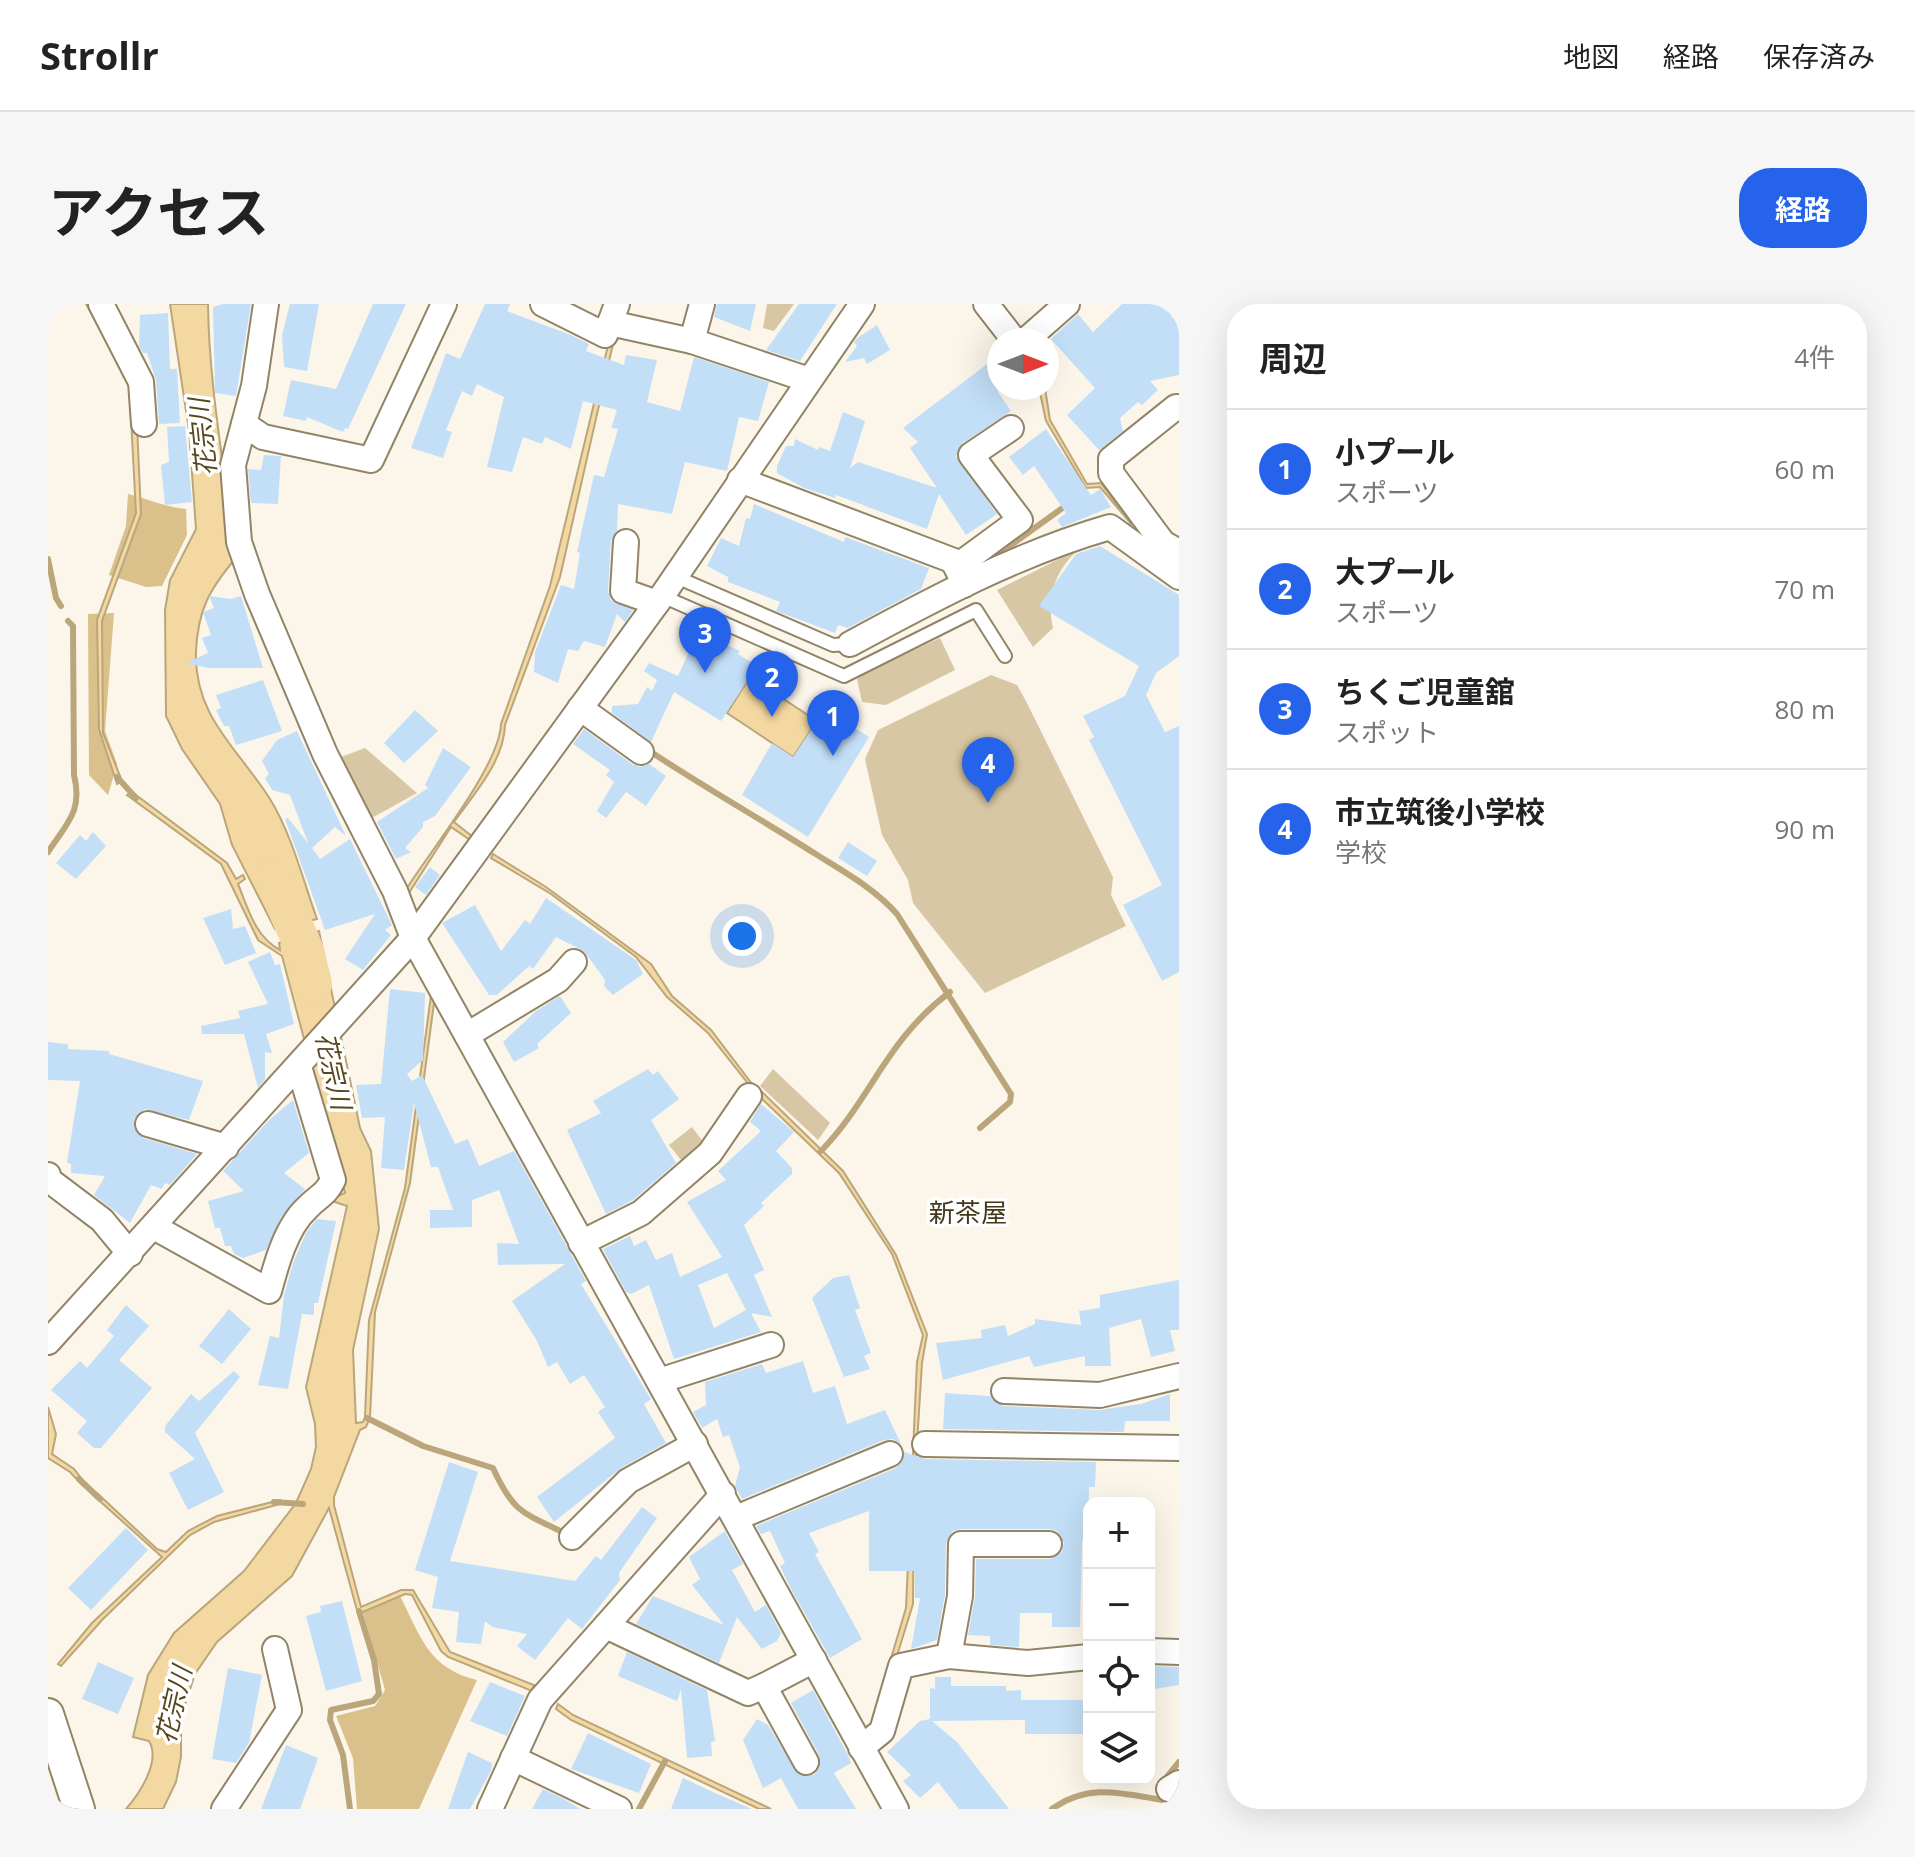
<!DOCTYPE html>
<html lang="ja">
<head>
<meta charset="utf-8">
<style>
	:root { --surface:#fff; --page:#f6f6f6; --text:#222; --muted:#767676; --line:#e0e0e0; --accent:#2563eb }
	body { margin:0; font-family:"Open Sans","Noto Sans JP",sans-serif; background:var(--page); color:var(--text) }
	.controls { position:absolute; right:24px; bottom:24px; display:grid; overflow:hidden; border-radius:16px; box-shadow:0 8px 32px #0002 }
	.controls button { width:72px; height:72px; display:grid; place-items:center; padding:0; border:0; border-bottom:2px solid var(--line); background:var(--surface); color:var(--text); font:40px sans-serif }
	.compass { position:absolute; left:939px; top:24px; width:72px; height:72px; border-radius:50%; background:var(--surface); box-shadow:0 8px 32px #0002; rotate:90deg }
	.you { position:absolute; left:694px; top:632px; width:28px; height:28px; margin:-20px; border:6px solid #fff; border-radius:50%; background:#1a73e8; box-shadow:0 0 0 12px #1a73e833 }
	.badge { display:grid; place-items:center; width:52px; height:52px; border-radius:50%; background:var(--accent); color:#fff; font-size:26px; font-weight:700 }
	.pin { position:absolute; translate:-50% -66px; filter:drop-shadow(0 2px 4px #0008) }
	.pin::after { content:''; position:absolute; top:42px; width:28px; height:24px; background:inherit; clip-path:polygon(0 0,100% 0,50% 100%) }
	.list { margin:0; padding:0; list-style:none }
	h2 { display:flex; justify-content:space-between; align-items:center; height:104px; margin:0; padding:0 32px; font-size:34px }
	h2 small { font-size:26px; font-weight:400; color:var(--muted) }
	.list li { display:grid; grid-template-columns:52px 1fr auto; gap:24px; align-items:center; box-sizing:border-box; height:120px; padding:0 32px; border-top:2px solid var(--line) }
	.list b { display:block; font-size:30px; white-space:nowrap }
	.list p { margin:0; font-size:26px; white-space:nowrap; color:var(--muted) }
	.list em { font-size:26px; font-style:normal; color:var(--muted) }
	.icon { flex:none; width:44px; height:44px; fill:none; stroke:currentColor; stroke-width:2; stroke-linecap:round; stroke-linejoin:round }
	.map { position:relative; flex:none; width:1131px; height:1505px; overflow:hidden; border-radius:32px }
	header { display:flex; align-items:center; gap:48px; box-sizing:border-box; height:112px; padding:0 40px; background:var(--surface); border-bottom:2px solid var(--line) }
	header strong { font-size:38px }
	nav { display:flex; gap:44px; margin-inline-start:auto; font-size:28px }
	.intro { display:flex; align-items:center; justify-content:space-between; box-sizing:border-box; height:192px; padding:0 48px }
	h1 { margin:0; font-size:56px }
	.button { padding:20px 36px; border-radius:32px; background:var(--accent); color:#fff; font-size:28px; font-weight:700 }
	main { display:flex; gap:48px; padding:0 48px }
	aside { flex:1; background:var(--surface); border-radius:32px; box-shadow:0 8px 32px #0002 }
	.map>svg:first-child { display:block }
	.green { fill:#d8c7a4 }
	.forest { fill:#dac08a }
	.water { fill:#f3d8a1; stroke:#bba67c; stroke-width:2 }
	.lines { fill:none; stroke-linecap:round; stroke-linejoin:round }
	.stream { stroke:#bba67c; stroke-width:6 }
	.river { stroke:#f3d8a1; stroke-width:38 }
	.building { fill:#c2dff7; fill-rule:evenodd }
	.service-casing { stroke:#928467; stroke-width:16 }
	.minor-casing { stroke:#928467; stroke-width:28 }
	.tertiary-casing { stroke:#928467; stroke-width:34 }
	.service { stroke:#fff; stroke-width:12 }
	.minor { stroke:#fff; stroke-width:24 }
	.tertiary { stroke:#fff; stroke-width:30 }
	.labels { text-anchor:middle; stroke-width:7; stroke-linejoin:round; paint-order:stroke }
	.water-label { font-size:26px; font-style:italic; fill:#58461c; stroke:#fff }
	.neighbourhood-label { font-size:26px; fill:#43371c; stroke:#fff }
</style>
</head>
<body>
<header>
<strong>Strollr</strong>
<nav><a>地図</a><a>経路</a><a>保存済み</a></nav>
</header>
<div class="intro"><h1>アクセス</h1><a class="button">経路</a></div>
<main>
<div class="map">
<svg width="1131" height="1505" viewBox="0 0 1131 1505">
	<rect width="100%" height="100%" fill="#fcf6ea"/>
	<!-- green -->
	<g class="green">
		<polygon points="719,0 746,0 726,27 715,24"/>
		<path d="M 1031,245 C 1007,266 998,293 1005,324 L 985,343 L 949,286 Z"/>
		<polygon points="892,334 907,366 838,401 814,398 809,375 815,370"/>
		<polygon points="943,371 969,381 978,397 1065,573 1063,591 1078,622 937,689 865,599 860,576 834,531 817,455 830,426"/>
		<polygon points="317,444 369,489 322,515 293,453"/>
		<polygon points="725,765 782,819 770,836 712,782"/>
		<polygon points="644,823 659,843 638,862 621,841"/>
	</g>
	<!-- forest -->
	<g class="forest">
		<path d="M 80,190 C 101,195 117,203 138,205 L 139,231 L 114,282 L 98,283 L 61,271 L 78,222 Z"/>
		<polygon points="66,309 57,427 69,460 60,491 41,471 40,310"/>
		<path d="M 352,1292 C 373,1333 380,1364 429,1376 L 371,1505 L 309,1505 L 305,1454 L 288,1412 L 327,1402 L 337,1386 L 314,1305 Z"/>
	</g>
	<!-- water -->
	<g class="water">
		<polygon points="38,0 44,0 78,61 88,98 93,210 54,317 55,429 74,477 69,480 51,425 49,316 88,209 81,76"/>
		<path d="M 122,0 L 160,0 C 161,86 178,169 187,255 C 161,286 150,306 148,347 C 146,413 189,443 222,495 C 244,531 255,576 269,615 L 227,625 L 184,541 L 172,500 L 134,445 L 118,412 L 117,306 L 122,276 L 148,225 L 141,127 Z"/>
		<path d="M 563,29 L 567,31 L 512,273 L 457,421 C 456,457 426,490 406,518 L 430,537 L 428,540 L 403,523 L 361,589 L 357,587 C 382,547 451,463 453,420 L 502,282 Z"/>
		<polygon points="991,84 997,84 1002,116 1039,180 1053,179 1084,221 1052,183 1038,184 998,117"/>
		<polygon points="702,373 769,417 745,453 679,409"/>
		<path d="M 84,488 L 179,559 L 188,575 L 195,571 L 197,575 L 190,580 C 200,604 207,633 232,646 L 231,639 L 271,627 L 312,824 L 323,847 L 331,925 L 305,1046 L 308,1119 L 315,1118 L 317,1113 L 321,1016 L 357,884 L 384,684 L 388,684 L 362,879 L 327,1008 L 322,1113 L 318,1123 L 312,1126 L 286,1193 L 286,1201 L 313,1303 L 353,1286 L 365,1286 L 402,1348 L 486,1381 L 484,1387 L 400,1353 L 393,1347 L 364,1291 L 357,1290 L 310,1310 L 281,1204 L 244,1272 L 169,1338 L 147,1370 L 133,1413 L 133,1453 L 128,1478 L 115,1505 L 78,1505 C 92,1489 113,1457 101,1437 L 85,1433 L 100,1371 L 126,1329 L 196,1267 L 248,1199 L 263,1165 L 268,1143 L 267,1120 L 258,1083 L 299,902 L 281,896 L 297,889 L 234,652 L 210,636 L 173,560 L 79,491 Z"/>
		<polygon points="445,550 498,583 603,660 624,692 663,726 704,780 702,782 660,729 619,693 588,653 503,590 443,554"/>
		<polygon points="713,787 795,867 848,951 879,1030 874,1059 866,1188 865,1300 828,1419 824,1418 858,1304 869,1058 875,1031 844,950 791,869 708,789"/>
		<polygon points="0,1103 8,1130 4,1150 26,1165 37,1179 35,1182 22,1168 0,1154"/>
		<polygon points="49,1189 109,1245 118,1248 140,1227 169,1212 232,1196 232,1200 166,1218 142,1231 55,1315 13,1362 10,1360 44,1319 114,1253 45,1191"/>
		<polygon points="510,1400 525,1411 723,1505 711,1505 523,1416 508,1405"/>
	</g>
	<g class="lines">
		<!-- stream -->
		<g class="stream">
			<polyline points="940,254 966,239 1020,200"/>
			<polyline points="0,255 8,294 13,302"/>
			<path d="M 600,446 C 654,482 711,514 766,549 C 796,568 826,584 849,610 L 963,790 L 962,798 L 932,824"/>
			<polyline points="69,473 88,494"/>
			<path d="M 0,548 C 19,519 35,507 26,471 L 25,322 L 20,317"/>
			<path d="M 773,847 C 824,794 838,736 902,688"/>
			<path d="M 319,1114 L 375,1142 L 445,1164 C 465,1208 474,1209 517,1229"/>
			<polyline points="31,1175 52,1195"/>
			<polyline points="226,1198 255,1200"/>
			<polyline points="1118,1474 1131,1458"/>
			<polyline points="302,1505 295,1451 282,1416 283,1406 325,1397 331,1390 326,1356 311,1307"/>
			<polyline points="591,1505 617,1457"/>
			<path d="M 1004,1505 C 1040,1479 1073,1489 1114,1496 L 1118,1491"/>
		</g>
		<!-- river -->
		<polyline class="river" points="225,573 257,647 265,680"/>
	</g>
	<!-- building -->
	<g class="building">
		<polygon points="175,0 203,0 188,92 167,89 165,3"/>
		<polygon points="242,0 271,0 259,67 236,63 234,31"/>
		<polygon points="325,0 358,0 300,125 297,124 295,128 259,113 258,117 235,112 243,76 288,85"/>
		<polygon points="437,0 462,0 459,7 523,31 541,40 538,47 576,61 578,51 609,56 599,98 632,107 646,53 721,78 710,117 691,113 679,167 637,158 624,210 570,200 569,226 563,237 560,287 563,296 585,306 577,318 569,310 557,343 536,337 530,347 520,345 510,379 486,368 487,348 513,281 526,285 532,249 529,248 546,171 556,173 570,125 563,124 569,106 535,97 523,145 497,133 494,140 475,133 464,168 439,163 456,93 429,80 424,92 414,87 398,126 404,128 395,154 363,144 398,49 412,55"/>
		<polygon points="669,0 708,0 702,27 666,13"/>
		<polygon points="751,0 789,0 752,57 718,46"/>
		<polygon points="1074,0 1118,0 1126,9 1123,12 1131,20 1131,71 1102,77 1110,86 1094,101 1090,98 1072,114 1075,127 1051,146 1019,111 1047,84 1003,35 1030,10 1045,28"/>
		<polygon points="120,9 122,65 129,65 132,119 111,120 108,76 99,49 95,49 91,42 92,11"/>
		<polygon points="829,21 842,46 819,60 816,54 797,58 809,42 806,38 809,34"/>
		<polygon points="951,51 950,88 963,107 915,139 908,152 949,210 918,231 891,190 879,225 788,191 787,194 756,184 729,169 729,162 738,142 746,142 747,135 770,146 771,143 782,147 795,108 817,117 802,164 810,158 889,184 862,144 870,138 855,124"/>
		<polygon points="137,122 144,198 117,201 113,161 121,158 119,123"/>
		<polygon points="998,125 1043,191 1052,185 1063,203 1014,223 1009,216 1018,209 986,162 975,171 961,153"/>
		<polygon points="216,151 233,152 230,200 203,199 200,165 213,166"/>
		<polygon points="706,200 796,238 797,233 881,264 873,285 800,324 790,321 787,329 728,307 732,298 680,278 680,273 659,262 673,234 691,242 698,214 702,215"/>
		<polygon points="1052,242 1131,291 1131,352 1108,369 1098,391 1117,428 1131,422 1131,668 1114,677 1075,601 1114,581 1041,436 1046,433 1035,412 1077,392 1091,362 991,302 1028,250"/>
		<polygon points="161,292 183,295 193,292 215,364 160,364 138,359 160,349 154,334 163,331 155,308 166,304"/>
		<polygon points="655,330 692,347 690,350 709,362 673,417 626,388 603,438 564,409 564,402 590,400 599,383 604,387 609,376 596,367 601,359 630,372 641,348 645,350"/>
		<polygon points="215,376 234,427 188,441 181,422 176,422 168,406 173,404 168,391"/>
		<polygon points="777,405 821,433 760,533 694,491 724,439 745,453"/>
		<polygon points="367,406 390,427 356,459 336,439"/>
		<polygon points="536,425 584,460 592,463 601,460 618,472 598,502 578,488 558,514 549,507 566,478 558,471 562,466 525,440"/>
		<polygon points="249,427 298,532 287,523 264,544 272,555 302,535 344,621 337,626 343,631 315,666 297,655 327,610 277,626 237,515 240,514 260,539 242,491 224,486 217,474 221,470 214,457 229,436"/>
		<polygon points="395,444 423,463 387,512 375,518 375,523 357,544 363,548 348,555 329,518 380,484 377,481"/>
		<polygon points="45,528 58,542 28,575 8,559 32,531 38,537"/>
		<polygon points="800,538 829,557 819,572 790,554"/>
		<polygon points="382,563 392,571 378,591 367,583"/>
		<polygon points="498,594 588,656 595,670 565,691 556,682 557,676 536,647 508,633 485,665 481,662 449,691 441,691 394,619 427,601 453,647 477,616 482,620"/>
		<polygon points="183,605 185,625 197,622 208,649 177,661 155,614"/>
		<polygon points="222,648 227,661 232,660 246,720 218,730 224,749 217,748 217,775 210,784 196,730 154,730 153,722 192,714 190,707 220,700 200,658"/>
		<polygon points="342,685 377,689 375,756 359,770 364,777 374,771 407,840 420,835 431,862 466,847 538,977 533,980 603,1095 596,1100 618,1139 573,1164 506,1218 489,1193 567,1134 550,1108 557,1103 536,1071 522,1080 509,1058 500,1063 488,1035 464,997 517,960 450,961 449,939 471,940 451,886 424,896 424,923 382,924 382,906 405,906 390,863 383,863 366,799 356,866 333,864 337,813 314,814 308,781 333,780"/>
		<polygon points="512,692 523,709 489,740 491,744 466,758 455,738 488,707"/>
		<polygon points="0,738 20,740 20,745 61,747 61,750 155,777 141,816 97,805 86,815 86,824 95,834 149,850 122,881 117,879 114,885 103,881 82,919 46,891 57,872 23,869 23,860 19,859 32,777 0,776"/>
		<polygon points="600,765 605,771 610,767 631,795 603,816 628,859 585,896 558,910 519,826 553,809 545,797"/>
		<polygon points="245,796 261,849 236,869 257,885 233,913 218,946 195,954 186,950 183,942 177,942 172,924 167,924 160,897 196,887 175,867 222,815"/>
		<path d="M 713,800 L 746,828 L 728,847 L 744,864 L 744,870 L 713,899 L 716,902 L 696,921 L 716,966 L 706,971 L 724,1013 L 703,1009 L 713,1028 L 626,1055 L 601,981 L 583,990 L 578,988 L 555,945 L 582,932 L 586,942 L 598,936 L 608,956 L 624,949 L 632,973 L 674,953 L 639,898 L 678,876 L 670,867 L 713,827 L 702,818 ZM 679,969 L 698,1006 L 666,1024 L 650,981 Z"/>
		<polygon points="269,915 288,917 270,999 266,999 266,1011 254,1010 240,1085 210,1081 222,1032 231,1034 236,991 245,959 258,929"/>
		<polygon points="801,971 812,1004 807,1006 823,1049 816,1052 822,1065 796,1073 764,994 785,974"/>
		<polygon points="1131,976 1131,1026 1122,1026 1127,1047 1103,1053 1093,1015 1061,1024 1063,1062 1037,1062 1037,1052 986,1063 981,1052 895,1076 888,1039 934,1034 933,1026 957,1021 960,1032 987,1020 987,1015 1033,1021 1031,1007 1052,1004 1052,991"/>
		<polygon points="78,1001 101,1022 71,1056 104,1084 53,1144 46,1144 29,1129 39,1117 3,1086 32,1057 39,1064 66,1032 59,1026"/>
		<polygon points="181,1005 203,1025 174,1060 151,1042"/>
		<polygon points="755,1057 765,1089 787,1082 799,1120 837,1106 853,1140 845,1135 836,1136 694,1195 687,1182 692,1163 681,1131 675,1133 669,1115 654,1124 645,1108 658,1101 657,1078 714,1060 718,1069"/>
		<polygon points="186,1067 192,1073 147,1129 176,1188 140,1206 121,1169 147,1155 117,1128 117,1122 143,1090 151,1097"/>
		<polygon points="897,1089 942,1092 955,1102 1051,1106 1093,1100 1122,1090 1122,1117 1077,1117 1076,1128 895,1125"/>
		<polygon points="856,1148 877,1155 1048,1158 1047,1183 1041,1183 1040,1237 1034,1237 1032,1323 1004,1323 1004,1309 972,1309 971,1343 942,1341 942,1332 920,1331 927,1293 928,1255 1002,1255 1014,1248 1016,1239 1009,1227 1002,1225 913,1225 905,1227 898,1239 897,1290 889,1336 863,1345 872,1294 867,1294 867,1267 821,1267 821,1207 761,1229 771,1248 767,1250 814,1335 782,1354 743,1285 732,1262 737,1259 722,1227 713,1230 708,1222 848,1164 854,1158"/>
		<polygon points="401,1158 430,1168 402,1257 527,1277 548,1252 553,1256 594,1203 609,1214 571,1269 572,1276 534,1325 520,1314 487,1356 469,1342 479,1330 444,1323 437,1317 433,1340 408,1338 411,1308 384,1304 390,1273 367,1266"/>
		<polygon points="78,1224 100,1246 43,1306 20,1284"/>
		<polygon points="675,1224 695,1260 684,1266 707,1308 718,1301 733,1329 729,1337 714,1345 689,1313 671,1359 588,1320 605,1292 676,1321 644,1281 652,1275 641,1253 677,1227"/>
		<polygon points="294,1297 314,1377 278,1387 258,1312 273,1308 272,1302"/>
		<polygon points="579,1348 659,1386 667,1437 663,1438 664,1452 639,1454 633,1385 629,1397 570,1372"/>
		<polygon points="50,1358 86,1374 70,1410 34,1395"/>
		<polygon points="1101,1362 1131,1363 1131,1381 1101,1386"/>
		<polygon points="180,1364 214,1371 201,1439 188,1459 164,1455"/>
		<polygon points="887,1373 903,1373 903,1382 958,1382 958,1387 973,1386 973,1396 1041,1396 1041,1430 977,1430 977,1416 884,1417 909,1438 961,1505 911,1505 890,1478 872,1494 855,1477 863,1471 839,1448 872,1417 882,1415 882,1384 887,1385"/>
		<polygon points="442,1378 477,1392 459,1432 422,1417"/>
		<polygon points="765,1386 800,1451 803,1459 786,1469 808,1505 750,1505 733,1474 715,1484 695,1436 709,1415 720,1421 750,1470 766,1471 771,1465 771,1451 743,1399"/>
		<polygon points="540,1429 603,1460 591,1489 523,1465"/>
		<polygon points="238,1441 270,1454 252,1505 213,1505"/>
		<polygon points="420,1448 444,1459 443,1467 422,1505 400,1505"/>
		<polygon points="635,1474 667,1489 704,1505 623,1505"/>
		<polygon points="495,1485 514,1494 532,1505 484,1505"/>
	</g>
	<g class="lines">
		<defs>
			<g id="service">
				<polyline points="626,272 785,341 802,340"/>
				<polyline points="614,292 796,372 928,306 957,352"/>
			</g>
			<g id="minor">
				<polyline points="53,0 93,78 96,120"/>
				<polyline points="218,0 206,82 185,161 191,238 209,290 277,450 347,587 365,634 848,1505"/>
				<polyline points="495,0 557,31 562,19"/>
				<polyline points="569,0 562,19 644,37 761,76"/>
				<polyline points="938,0 966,36"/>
				<polyline points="978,36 1019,0"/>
				<polyline points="644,37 654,0"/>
				<polyline points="1128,103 1063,155 1063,169 1115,239 1131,248"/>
				<polyline points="196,120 215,133 323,156 396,0"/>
				<polyline points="692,176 906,257 916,281"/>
				<polyline points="578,238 575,287 609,299"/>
				<polyline points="908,263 972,216 923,151 963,124"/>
				<path d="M 802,340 C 885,295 971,249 1062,223 L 1131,273"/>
				<polyline points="532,404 593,448"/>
				<polyline points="419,731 510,676 526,658"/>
				<polyline points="100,820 178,843"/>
				<polyline points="0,871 1,876 54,916 82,950"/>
				<path d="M 106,923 L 221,987 C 228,961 238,923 259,904 C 269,893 278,891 285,876 L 251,763"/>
				<polyline points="533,939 593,909 662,849 701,792"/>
				<polyline points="0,1038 365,634 614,292 814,0"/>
				<polyline points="611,1077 723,1041"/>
				<polyline points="956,1087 1052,1091 1131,1072"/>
				<polyline points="877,1140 1131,1144"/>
				<polyline points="688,1214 842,1150"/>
				<polyline points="524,1233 580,1177 647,1140"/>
				<polyline points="558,1322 700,1389 716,1382"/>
				<polyline points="1101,1347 1131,1348"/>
				<polyline points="901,1352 912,1292 913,1240 1001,1240"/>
				<polyline points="813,1444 834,1427 853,1362 901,1352 980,1359 1041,1353"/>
				<polyline points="465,1454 571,1505"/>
				<polyline points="758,1458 716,1382 766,1356"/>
				<polyline points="1121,1485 1131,1479"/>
				<polyline points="176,1505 241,1406 227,1345"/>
				<polyline points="442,1505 492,1396 675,1190"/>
			</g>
			<polyline id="tertiary" points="0,1410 31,1505"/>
		</defs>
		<!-- service casing -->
		<use href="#service" class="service-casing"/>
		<!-- minor casing -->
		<use href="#minor" class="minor-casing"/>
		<!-- tertiary casing -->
		<use href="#tertiary" class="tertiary-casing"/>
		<!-- service -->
		<use href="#service" class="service"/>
		<!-- minor -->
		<use href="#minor" class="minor"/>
		<!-- tertiary -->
		<use href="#tertiary" class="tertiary"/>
	</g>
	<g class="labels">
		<!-- water labels -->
		<g class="water-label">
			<text transform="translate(155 133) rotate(-96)" y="9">花宗川</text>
			<text transform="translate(285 767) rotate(77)" y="9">花宗川</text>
			<text transform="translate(126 1401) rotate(-77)" y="9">花宗川</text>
		</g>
		<!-- neighbourhood labels -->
		<g class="neighbourhood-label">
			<text x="920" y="918">新茶屋</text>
		</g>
	</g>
</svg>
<div class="controls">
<button>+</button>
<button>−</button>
<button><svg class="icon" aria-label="locate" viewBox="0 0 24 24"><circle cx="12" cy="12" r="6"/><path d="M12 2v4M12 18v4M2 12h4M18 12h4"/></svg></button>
<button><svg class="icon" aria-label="layers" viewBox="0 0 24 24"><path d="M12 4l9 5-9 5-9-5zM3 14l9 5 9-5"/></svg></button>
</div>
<svg class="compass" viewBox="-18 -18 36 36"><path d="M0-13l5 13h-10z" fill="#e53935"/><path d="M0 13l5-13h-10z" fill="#767676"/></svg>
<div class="you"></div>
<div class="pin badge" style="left:785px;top:452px">1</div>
<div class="pin badge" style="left:724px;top:413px">2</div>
<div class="pin badge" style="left:657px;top:369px">3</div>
<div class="pin badge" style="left:940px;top:499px">4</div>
</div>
<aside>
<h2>周辺<small>4件</small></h2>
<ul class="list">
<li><span class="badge">1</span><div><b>小プール</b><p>スポーツ</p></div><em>60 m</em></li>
<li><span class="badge">2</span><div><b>大プール</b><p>スポーツ</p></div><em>70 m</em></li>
<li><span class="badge">3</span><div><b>ちくご児童舘</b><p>スポット</p></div><em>80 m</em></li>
<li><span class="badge">4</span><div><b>市立筑後小学校</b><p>学校</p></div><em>90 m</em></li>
</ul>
</aside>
</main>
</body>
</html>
